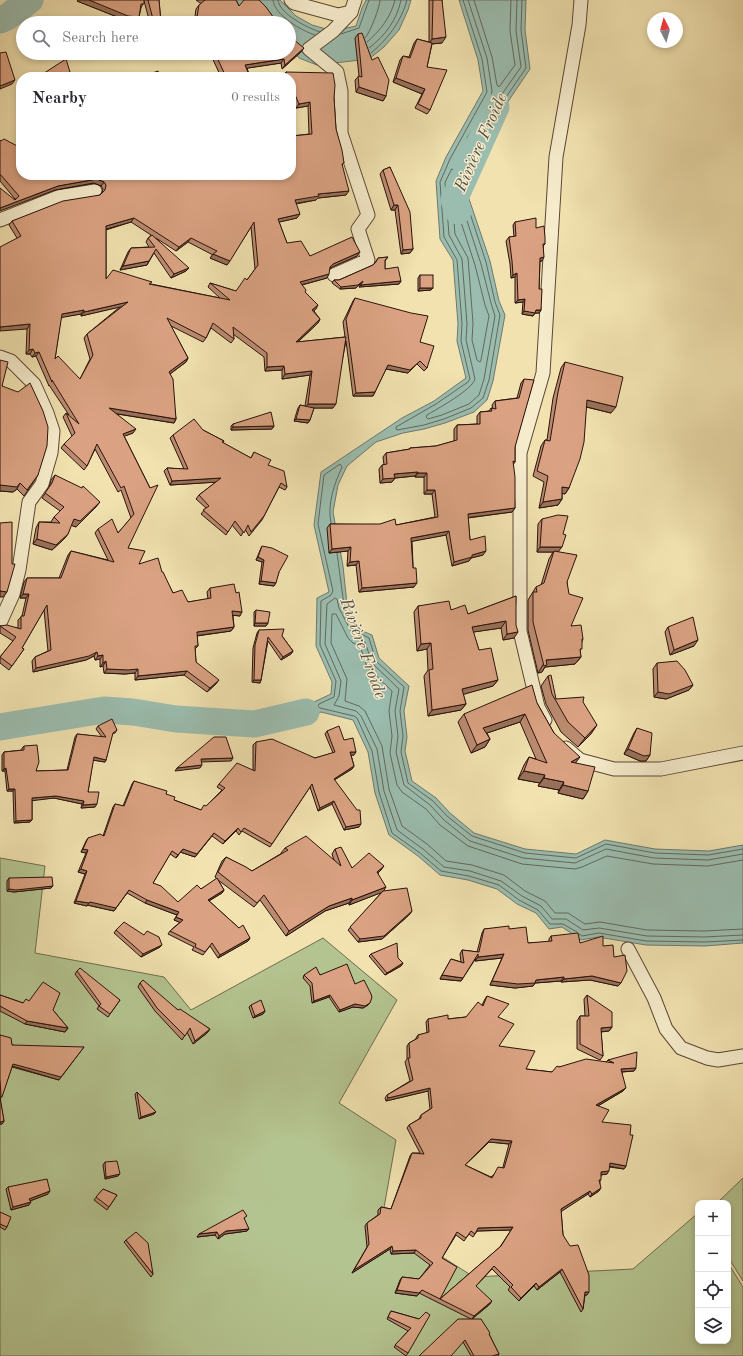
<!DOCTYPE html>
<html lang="en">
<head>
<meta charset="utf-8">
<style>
	:root { --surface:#fff; --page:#f2f2f3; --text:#2b2b33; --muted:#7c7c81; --line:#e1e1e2 }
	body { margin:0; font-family:"Old Standard TT",serif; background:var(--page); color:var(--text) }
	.controls { position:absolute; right:12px; bottom:12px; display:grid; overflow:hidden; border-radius:8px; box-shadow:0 2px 6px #0003 }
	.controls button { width:36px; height:36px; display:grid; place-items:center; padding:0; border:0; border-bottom:1px solid var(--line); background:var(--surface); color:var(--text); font:20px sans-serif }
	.compass { position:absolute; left:647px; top:12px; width:36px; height:36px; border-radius:50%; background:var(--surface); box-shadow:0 2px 6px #0003; rotate:354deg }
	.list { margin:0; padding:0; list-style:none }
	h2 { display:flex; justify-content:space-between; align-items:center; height:52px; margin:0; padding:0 16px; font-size:17px }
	h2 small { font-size:13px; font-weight:400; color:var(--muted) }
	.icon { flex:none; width:22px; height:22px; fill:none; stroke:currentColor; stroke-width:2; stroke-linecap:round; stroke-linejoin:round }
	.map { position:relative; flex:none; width:743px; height:1356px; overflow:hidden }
	.search { position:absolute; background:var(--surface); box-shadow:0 2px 6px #0003; left:16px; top:16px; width:280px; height:44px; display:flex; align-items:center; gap:10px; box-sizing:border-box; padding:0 14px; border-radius:22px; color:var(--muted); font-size:15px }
	.panel { position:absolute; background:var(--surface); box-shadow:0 2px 6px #0003; left:16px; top:72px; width:280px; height:108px; border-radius:16px }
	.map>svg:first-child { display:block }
	.green { fill:#b4c490; stroke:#6e6c4e }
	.water { fill:#9bbdaf; stroke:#6d796d }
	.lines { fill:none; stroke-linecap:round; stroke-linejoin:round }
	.shore { stroke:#62685d; stroke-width:1 }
	.river { stroke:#9bbdaf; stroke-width:27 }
	.minor-casing { stroke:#5b4734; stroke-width:15 }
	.minor { stroke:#f6eccc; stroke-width:13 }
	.wall { fill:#bb8b70; stroke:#29130b; fill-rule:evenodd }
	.shaded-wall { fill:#99715b; stroke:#29130b }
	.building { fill:#daa282; stroke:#29130b; fill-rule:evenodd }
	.labels { text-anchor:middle; stroke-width:3; stroke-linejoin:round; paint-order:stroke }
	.water-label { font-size:17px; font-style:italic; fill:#514e44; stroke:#f6eccc }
</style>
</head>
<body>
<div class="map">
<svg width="743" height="1356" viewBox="0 0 743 1356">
	<rect width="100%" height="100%" fill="#f1e2b0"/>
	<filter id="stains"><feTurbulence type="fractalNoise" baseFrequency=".005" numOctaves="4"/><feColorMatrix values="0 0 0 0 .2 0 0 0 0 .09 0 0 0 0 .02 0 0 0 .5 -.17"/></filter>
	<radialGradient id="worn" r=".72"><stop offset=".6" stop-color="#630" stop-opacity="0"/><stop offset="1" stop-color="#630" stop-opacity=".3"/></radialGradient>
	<!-- green -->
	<g class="green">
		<polygon points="0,858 45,866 35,953 164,977 191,1010 323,938 397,1000 339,1103 396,1140 382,1219 474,1277 633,1269 698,1213 698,1341 728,1341 728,1263 743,1287 743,1356 0,1356"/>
		<polygon points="743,1178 743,1281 728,1257 728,1203 717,1203"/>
	</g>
	<!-- water -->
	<g class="water">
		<polygon points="232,0 280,0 296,16 312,25 333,31 356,26 362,8 366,0 411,0 408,10 399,30 384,47 369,59 317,65 299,58 289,45 289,23 261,23"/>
		<path d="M 459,0 L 526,0 L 525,30 L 530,69 L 463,168 L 467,193 L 490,261 L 499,301 L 505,315 L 493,381 L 487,400 L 474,412 L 445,423 L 424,429 L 403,433 L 376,442 L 347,466 L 338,485 L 333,512 L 343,566 L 347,604 L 360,630 L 372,635 L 379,658 L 409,686 L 404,711 L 407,737 L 405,751 L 412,781 L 436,798 L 450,813 L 474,833 L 525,849 L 576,854 L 605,840 L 655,849 L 709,851 L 743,845 L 743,943 L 705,946 L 646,945 L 598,937 L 581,940 L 562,927 L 549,929 L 536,913 L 517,904 L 497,889 L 468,880 L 440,875 L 418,856 L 389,835 L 375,793 L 368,752 L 353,720 L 321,712 L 302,721 L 291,722 L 271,721 C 290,711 311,704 331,694 L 332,682 L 316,646 L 317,598 L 329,592 L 314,525 L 321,472 L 402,418 L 434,401 L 466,378 L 457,341 L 458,324 L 453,260 L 440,239 L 436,181 L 446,157 L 483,91 L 478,60 Z"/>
	</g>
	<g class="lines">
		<!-- shore -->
		<g class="shore">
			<path d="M 273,0 C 274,15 302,31 315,35"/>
			<path d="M 278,0 C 279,14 308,28 320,32"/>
			<polyline points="463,0 482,59 487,92 450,159 440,182 444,237 457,260 462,324 461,341 470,379 468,382 436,404 396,427 396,429 397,430 424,425 444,419 471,408 483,398 489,380 500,315 495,302 486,262 464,195 459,168 472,147 526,68 521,30 522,0"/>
			<polyline points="468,0 487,58 492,91 491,96 467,138 469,141 521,67 516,31 517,0"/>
			<polyline points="474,0 492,57 497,85 499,87 515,65 510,31 511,0"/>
			<polyline points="341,34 359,28 369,0"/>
			<path d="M 365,38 C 370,33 380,7 380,0"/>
			<path d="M 367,42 C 380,31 391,17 395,0"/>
			<path d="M 369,48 C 385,36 397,20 401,0"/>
			<path d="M 371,53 C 388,39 401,22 407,0"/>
			<path d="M 452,169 L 454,171 L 459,196 L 481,264 L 491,303 L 495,316 L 484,379 L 479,395 L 469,404 L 442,415 L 428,419 L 426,417 L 427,415 C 437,409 472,390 475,379 L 466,340 L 467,324 L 462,259 L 449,235 L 445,183 Z"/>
			<polygon points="455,209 457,210 475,265 485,305 489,316 481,360 480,362 477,360 472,340 473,323 468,258 455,234 453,210"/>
			<path d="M 331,523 C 327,504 334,485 342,467 L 340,464 L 324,475 L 318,524 L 333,591 L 331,595 L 321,601 L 320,645 L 336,681 L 334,697 L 319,704 L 318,706 L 320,708 L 354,716 L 357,718 L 372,751 L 379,792 L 392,833 L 420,853 L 441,871 L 469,876 L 499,885 L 519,900 L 538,910 L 550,924 L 563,924 L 577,932"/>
			<polyline points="337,553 344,605 357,632 369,638 376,661 404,687 400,711 403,736 401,752 408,783 433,801 447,816 472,836 525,853 576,858 606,844 655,853 708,855 743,849"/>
			<polyline points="743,854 708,860 654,858 606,849 575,863 523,858 470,841 444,820 430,805 404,785 396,752 398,736 395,711 399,689 372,663 365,642 353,635 339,608 337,599 335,598 327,604 325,644 341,681 339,696 334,705 356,711 361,716 377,749 384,791 397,830 423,849 444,867 470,871 501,881 522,896 541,906 552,919 566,919 583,930 599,928 647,936 704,937 743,935"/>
			<polyline points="743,860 708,866 653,864 607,856 582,867 575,869 522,864 468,846 440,825 426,809 402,792 397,785 390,753 392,736 389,711 392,691 367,667 360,646 353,643 348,638 336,614 332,614 331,643 347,679 345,701 359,706 365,711 382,746 389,789 402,826 427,844 446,861 472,865 504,875 525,891 545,901 555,913 568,913 585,924 600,922 647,930 704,931 743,929"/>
			<polyline points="579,934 582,936 599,933 646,941 705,942 743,940"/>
		</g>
		<!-- river -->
		<g class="river">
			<polyline points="0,20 7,17 30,0"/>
			<polyline points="458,211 454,200 496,107"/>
			<polyline points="0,727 104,710 133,712 176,719 254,724 306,712"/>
		</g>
		<defs>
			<g id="minor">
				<polyline points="291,0 294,3 338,15 351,12"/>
				<polyline points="0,220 58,197 95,191"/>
				<polyline points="334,275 368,260 358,229 368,215 341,133 341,91 337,72 309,49 333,31 351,12 355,0"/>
				<polyline points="0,357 11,361 34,384 47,413 53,431 51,453 42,484 29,502 19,570 13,594 0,623"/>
				<polyline points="545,720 538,707 520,631 520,453 543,373 556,157 579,25 581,0"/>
				<polyline points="566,748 580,760 614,769 661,769 743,753"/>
				<polyline points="628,949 654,998 666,1029 681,1048 707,1058 718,1060 743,1056"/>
			</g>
		</defs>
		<!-- minor casing -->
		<use href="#minor" class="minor-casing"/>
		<!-- minor -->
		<use href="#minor" class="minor"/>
	</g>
	<!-- wall -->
	<g class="wall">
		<polygon points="78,0 159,0 161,23 150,23 144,1 141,8 139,17 136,21 125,20 77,1"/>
		<polygon points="196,0 236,0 239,6 274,18 282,23 194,23 196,9 199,5 202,3 200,3"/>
		<polygon points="429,0 442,0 442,43 432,44 427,67 430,110 427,114 415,108 422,94 393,82 400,60 403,56 409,57 414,43 417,39 429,42"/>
		<polygon points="358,34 386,96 383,101 356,92 355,80 359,76 355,38"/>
		<polygon points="301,52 282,69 281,63 247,68 250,77 221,77 210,53 289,53"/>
		<polygon points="33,53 43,53 34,57"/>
		<path d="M 286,72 L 334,98 L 336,129 L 344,163 L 342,165 L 346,195 L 318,198 L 316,200 L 296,204 L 297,218 L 279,222 L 287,243 L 310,256 L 357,256 L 330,268 L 327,278 L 302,285 L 305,292 L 316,309 L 314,311 L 320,319 L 318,323 L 298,342 L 345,337 L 343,322 L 353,301 L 355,298 L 420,342 L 427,368 L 424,371 L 417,364 L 408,373 L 386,369 L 375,392 L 373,396 L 353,396 L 346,341 L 333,408 L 314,408 L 310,420 L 308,423 L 294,421 L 298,408 L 300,405 L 305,406 L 310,375 L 282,379 L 282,370 L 265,371 L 264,357 L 233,334 L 234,339 L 231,343 L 211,328 L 206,338 L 203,342 L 171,326 L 188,358 L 186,362 L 170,374 L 176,419 L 174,423 L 117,414 L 133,433 L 124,436 L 150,488 L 128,548 L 139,564 L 162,572 L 173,593 L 188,602 L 208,599 L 207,592 L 210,588 L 240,616 L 233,615 L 234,627 L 231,631 L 197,636 L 198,646 L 195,649 L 196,662 L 216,684 L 207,692 L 184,675 L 135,680 L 135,673 L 125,674 L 104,673 L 103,666 L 100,667 L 100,659 L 95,660 L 94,656 L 86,660 L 33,672 L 32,661 L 35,657 L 48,651 L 44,610 L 22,648 L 24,649 L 9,670 L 0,663 L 0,657 L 13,641 L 0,633 L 0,626 L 18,628 L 18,620 L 22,616 L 26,598 L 20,598 L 24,582 L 27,578 L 59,578 L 68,555 L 71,551 L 108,560 L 95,533 L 98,529 L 118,533 L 131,518 L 121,490 L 118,492 L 95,449 L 87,466 L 84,470 L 61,448 L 64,444 L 72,436 L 63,417 L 66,413 L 69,415 L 49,385 L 49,386 L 36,356 L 32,357 L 30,354 L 26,354 L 27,329 L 17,238 L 9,225 L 12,221 L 100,195 L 102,192 L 103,189 L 101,186 L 94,183 L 55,190 L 15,199 L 0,181 L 0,140 L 28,178 L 291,175 L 291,138 L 292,136 L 309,134 L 308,106 L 296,108 L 291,96 L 291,77 L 283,77 L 283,76 ZM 131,222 L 151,235 L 148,238 L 146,242 L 149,247 L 131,248 L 128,252 L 120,270 L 147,265 L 154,253 L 171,278 L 186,271 L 156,238 L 176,251 L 188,242 L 213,255 L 210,258 L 227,265 L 251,227 L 255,269 L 247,280 L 236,291 L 210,283 L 208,287 L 220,298 L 151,284 L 106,279 L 106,230 ZM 121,306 L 87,334 L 84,338 L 90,359 L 80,379 L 55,359 L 61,317 L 81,314 L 81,316 Z"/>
		<polygon points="21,123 21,130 18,127"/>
		<polygon points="390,167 413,249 410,253 401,254 395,210 391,210 380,174 383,170"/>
		<polygon points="515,222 536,228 545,244 543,246 542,261 540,261 539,289 541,310 539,313 535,313 533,316 522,314 523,302 515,303 515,277 511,278 510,264 506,241 509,237 514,237 513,225"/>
		<polygon points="388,257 385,261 385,269 401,281 399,284 359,287 361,283 356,288 340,289 332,283 334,280 339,280 373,265 375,263 378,258"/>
		<polygon points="420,275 433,288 431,290 418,291 418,278"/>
		<polygon points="0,360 2,386 38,475 24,496 17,489 13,492 0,491"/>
		<polygon points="565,362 611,413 586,407 569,488 565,494 562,493 562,499 558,505 539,508 544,482 533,476 541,446 545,440 547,440 553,398 561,368"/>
		<polygon points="524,379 515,447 515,462 513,465 515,508 512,512 468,518 470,540 483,555 471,558 469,561 452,566 446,535 412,541 414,587 359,592 356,565 347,566 348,551 329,553 327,528 330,524 396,525 435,517 432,494 424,494 424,477 415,477 415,476 395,478 392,482 380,483 379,469 382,465 384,465 383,457 386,453 410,449 410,448 436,446 454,441 454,429 457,425 477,424 477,416 480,412 489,411 491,408 493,409 492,405 495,401 517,398 521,383"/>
		<polygon points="233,424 274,426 272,429 231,430 231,426"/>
		<polygon points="203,430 224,441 223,443 251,458 254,452 268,465 287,487 285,490 279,487 262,520 249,536 245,529 241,536 232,525 226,535 201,514 206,508 196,499 199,495 216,482 170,485 164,471 167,468 184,469 170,438 173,435"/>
		<polygon points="55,475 96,507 76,527 71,525 68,534 64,539 52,550 33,544 36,528 39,522 51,522 54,517 60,511 42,498 49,488 51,480"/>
		<polygon points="542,519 563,534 558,552 567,582 571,626 583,639 582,641 580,651 581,657 575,664 545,667 542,672 538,673 528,630 528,600 536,587 541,585 549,559 553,552 537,552 538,524"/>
		<polygon points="262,546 279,572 274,586 259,584 262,562 256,560 261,548"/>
		<polygon points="516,596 514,638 503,640 501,628 473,632 479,650 498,680 493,686 463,694 466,704 461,710 428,716 424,676 428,670 427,649 417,651 414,612 418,606 451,610 468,614"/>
		<polygon points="256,610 268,623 266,626 254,626 254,612"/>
		<polygon points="668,627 694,646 670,655 665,632"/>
		<polygon points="259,630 282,636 293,651 291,654 281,660 268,641 261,680 260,683 252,682 253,648 257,633"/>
		<polygon points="657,663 693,685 689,690 666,699 654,697 653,669"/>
		<polygon points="548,676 556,699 591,734 578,747 561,732 546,704 541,686"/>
		<polygon points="537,703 554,733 576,763 588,791 583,799 558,793 559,790 538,786 540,783 518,779 524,765 529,757 536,759 520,722 487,733 490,739 485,747 471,753 458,722 464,714"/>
		<polygon points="98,726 117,730 115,733 112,734 106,760 105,762 93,760 88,792 95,807 81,808 82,804 54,798 32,800 32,820 30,822 14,823 13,791 7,791 5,771 2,771 2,755 4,752 22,750 22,748 24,746 36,771 67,770 75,737 77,734 102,737 96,729"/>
		<polygon points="637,728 650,755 646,761 640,761 624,754 634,733"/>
		<polygon points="327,731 344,740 354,755 351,755 354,766 352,769 334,780 359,827 344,830 332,804 318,811 310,787 270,847 242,831 239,835 236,831 223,844 212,836 195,857 180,852 176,858 170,854 153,883 178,902 201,889 217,879 215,877 222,861 226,857 252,871 282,853 281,853 285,848 334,860 332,854 335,849 352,868 381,870 378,873 383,891 412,911 409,915 382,939 358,942 348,930 382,892 349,905 349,903 325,911 286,936 260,900 254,907 218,880 224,890 222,893 209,901 250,938 248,941 218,958 210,946 203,955 192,950 194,947 168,934 170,931 180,922 174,920 177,915 145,903 127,893 114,911 87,905 87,906 74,903 85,874 78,872 86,853 81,852 86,841 88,838 103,836 113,807 115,804 123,806 132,784 134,781 166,794 174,800 201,810 206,806 222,790 217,787 219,784 253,770 253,745 256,742 315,758 333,753 325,734"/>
		<polygon points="9,878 51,888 14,892 7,891 7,881"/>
		<polygon points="484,929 509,929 528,943 549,942 549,939 551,936 580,943 603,946 614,957 621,983 618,986 590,980 561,982 561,981 535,983 533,986 515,988 490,985 502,958 475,961 476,958 461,981 440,979 451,959 461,962 460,954 462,950 477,952 482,933"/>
		<polygon points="116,930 162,945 160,947 141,957 114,933"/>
		<polygon points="371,954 398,958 403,963 401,966 385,975 369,956"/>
		<polygon points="77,971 120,1000 108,1017 97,1009 99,1006 75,974"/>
		<polygon points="304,975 320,975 355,984 370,1003 368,1005 363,1008 353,1007 339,1012 329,997 312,1003 310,986 303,978"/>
		<polygon points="140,983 178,1010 210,1029 207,1033 193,1044 187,1032 182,1040 155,1011 138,987"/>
		<polygon points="0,995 23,1003 53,1010 68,1028 65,1032 25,1024 0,1011"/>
		<polygon points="587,995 612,1027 609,1031 601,1032 603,1056 600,1060 577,1049 577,1021 580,1016 585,1016 584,999"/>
		<path d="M 487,996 L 498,1017 L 499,1046 L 526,1069 L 552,1072 L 559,1067 L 606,1062 L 608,1060 L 636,1068 L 634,1071 L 622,1072 L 623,1091 L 598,1106 L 602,1122 L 626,1166 L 624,1169 L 609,1167 L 607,1174 L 601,1175 L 600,1182 L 599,1191 L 590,1197 L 588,1194 L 561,1211 L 563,1235 L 587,1295 L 585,1295 L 583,1309 L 581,1312 L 560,1272 L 537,1290 L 534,1286 L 519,1301 L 508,1290 L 510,1287 L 492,1269 L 476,1286 L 490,1304 L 472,1319 L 489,1334 L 499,1354 L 498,1356 L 471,1356 L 463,1342 L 471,1319 L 419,1293 L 417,1296 L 395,1293 L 400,1280 L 402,1277 L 419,1279 L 430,1265 L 414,1253 L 391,1254 L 390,1249 L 352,1273 L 367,1247 L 365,1226 L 367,1223 L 378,1215 L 378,1210 L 381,1207 L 391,1209 L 410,1156 L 412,1153 L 420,1153 L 407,1128 L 409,1125 L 419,1119 L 421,1115 L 430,1109 L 428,1091 L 386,1101 L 385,1098 L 387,1095 L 410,1081 L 405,1062 L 407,1059 L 407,1046 L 409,1043 L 416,1039 L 416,1038 L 418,1035 L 427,1033 L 426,1022 L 428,1019 L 448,1019 L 466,1017 L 482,1005 L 485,999 ZM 489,1142 L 509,1144 L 503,1167 L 491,1177 L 465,1165 ZM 511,1230 L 500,1247 L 440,1299 L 442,1258 L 456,1235 L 464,1241 L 469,1234 L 473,1237 L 477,1231 Z"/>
		<polygon points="251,1005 265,1011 263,1014 253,1018 249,1007"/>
		<polygon points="0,1035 59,1080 12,1067 0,1100 4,1121 2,1124 0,1124"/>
		<polygon points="137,1092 156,1112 154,1114 139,1119 135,1094"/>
		<polygon points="105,1162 118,1176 105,1179 103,1165"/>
		<polygon points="8,1187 48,1194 30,1201 29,1205 11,1210 6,1189"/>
		<polygon points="103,1189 117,1195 107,1210 94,1200"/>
		<polygon points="0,1212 7,1227 5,1230 0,1227"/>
		<polygon points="245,1218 244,1219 247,1231 225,1234 218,1239 215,1235 197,1237"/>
		<polygon points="126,1240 153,1274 151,1277 124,1242"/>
		<polygon points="391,1311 419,1319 408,1353 406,1356 394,1347 408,1331 387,1319"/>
	</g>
	<!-- shaded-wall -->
	<g class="shaded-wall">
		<polygon points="78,0 89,0 139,17 136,21 125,20 77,1"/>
		<polygon points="446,37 442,43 429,44 432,39"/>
		<polygon points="304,48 301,52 282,69 285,65"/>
		<polygon points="37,53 43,53 34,57"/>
		<polygon points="284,59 281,63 242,69 245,65"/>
		<polygon points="70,72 67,77 60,77"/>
		<polygon points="396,78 425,89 422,94 393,82"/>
		<polygon points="15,80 12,84 0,89 0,86"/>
		<polygon points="359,87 386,96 383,101 356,92"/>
		<polygon points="310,102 308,106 296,108 299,104"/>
		<polygon points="97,179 104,182 101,186 94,183 55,190 0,211 0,208 58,186"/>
		<polygon points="349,191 346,195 318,198 316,200 292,204 295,200 318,194"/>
		<polygon points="394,205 398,205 395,210 391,210"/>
		<polygon points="300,214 297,218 275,223 278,219"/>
		<polygon points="134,218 131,222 103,230 106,226"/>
		<polygon points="191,238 188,242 176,251 179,247"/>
		<polygon points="413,249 410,253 401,254 403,250"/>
		<polygon points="360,252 357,256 330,268 327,271 330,267 333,264"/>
		<polygon points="213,254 230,261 227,265 210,258"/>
		<polygon points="544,257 542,261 538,261 540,258"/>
		<polygon points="149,261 147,265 120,270 123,266"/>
		<polygon points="189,268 186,271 171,278 174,274"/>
		<polygon points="517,273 515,277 511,278 513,275"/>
		<polygon points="329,274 327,278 297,286 300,282"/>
		<polygon points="363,281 356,288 340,289 341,287"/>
		<polygon points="401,281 399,284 359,287 361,285"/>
		<polygon points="420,288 433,288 431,290 418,291"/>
		<polygon points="525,299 523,302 515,303 518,300"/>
		<polygon points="128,302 125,306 81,316 84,312"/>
		<polygon points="318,305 316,309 310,314 312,310"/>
		<polygon points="84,310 81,314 59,318 62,314"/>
		<polygon points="541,310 539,313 535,313 533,316 522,314 524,311"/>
		<polygon points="320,319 318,323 293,346 296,342"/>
		<polygon points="30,324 27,329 0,331 0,327"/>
		<polygon points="33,349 30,354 26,354 29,350"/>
		<polygon points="39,352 36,356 32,357 35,353"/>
		<polygon points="188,358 186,362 166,377 169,372"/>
		<polygon points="420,361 408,373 386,369 388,365"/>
		<polygon points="284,366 282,370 265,371 267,367"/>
		<polygon points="312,371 310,375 282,379 285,374"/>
		<polygon points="375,392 373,396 353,396 356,393"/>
		<polygon points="587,400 616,407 611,413 583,406"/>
		<polygon points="308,404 336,404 333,408 305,408"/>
		<polygon points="109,408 176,419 174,423 106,412"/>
		<polygon points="296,419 310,420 308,423 294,421"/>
		<polygon points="274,426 272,429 231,430 233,427"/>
		<polygon points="136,429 133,433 120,438 123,434"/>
		<polygon points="418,472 415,476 395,478 392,482 380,483 383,479 394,474"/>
		<polygon points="418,473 427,473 424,477 415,477"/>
		<polygon points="221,478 219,482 170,485 172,481"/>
		<polygon points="20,483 17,489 13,492 0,491 0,485"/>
		<polygon points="562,487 569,488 565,494 558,493"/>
		<polygon points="427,490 435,490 432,494 424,494"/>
		<polygon points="562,499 558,505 539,508 543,502"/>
		<polygon points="100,502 96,507 76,527 70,525 74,519"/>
		<polygon points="515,508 512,512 465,518 468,514"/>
		<polygon points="449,531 446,535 409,542 411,538"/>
		<polygon points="68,534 64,539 52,550 33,544 37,539"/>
		<polygon points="351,547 348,551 329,553 332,549"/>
		<polygon points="540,547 562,547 558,552 537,552"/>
		<polygon points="486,551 483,555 471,558 469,561 452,566 454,562 472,555"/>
		<polygon points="258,557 264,560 262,562 256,560"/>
		<polygon points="359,561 356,565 347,566 350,562"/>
		<polygon points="261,581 276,583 274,586 259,584"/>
		<polygon points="417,583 414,587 359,592 362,588"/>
		<polygon points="0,591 7,592 3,597 0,597"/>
		<polygon points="23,594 29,594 26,598 20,598"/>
		<polygon points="232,611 242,612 240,616 230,615"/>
		<polygon points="506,621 501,628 467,633 472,627"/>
		<polygon points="255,623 268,623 266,626 254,626"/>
		<polygon points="234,627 231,631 194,636 197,632"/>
		<polygon points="518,632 514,638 503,640 507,634"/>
		<polygon points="698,640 694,646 670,655 674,650"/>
		<polygon points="431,643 427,649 417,651 421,644"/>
		<polygon points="293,651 291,654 281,660 283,657"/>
		<polygon points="97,652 94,656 86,660 33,672 36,668"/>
		<polygon points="103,655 100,659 95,660 98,656"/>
		<polygon points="581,657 575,664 545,667 542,672 538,673 546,660"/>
		<polygon points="106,661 103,666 100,667 103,663"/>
		<polygon points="107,669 138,669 135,673 125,674 104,673"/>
		<polygon points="187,671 184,675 135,680 138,676"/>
		<polygon points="219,680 216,684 207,692 210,688"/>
		<polygon points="254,680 261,680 260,683 252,682"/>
		<polygon points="498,680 493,686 458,696 462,689"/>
		<polygon points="693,685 689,690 666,699 654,697 658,692"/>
		<polygon points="466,704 461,710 428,716 432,710"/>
		<polygon points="525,714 520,722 478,736 483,728"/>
		<polygon points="597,725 591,734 578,747 585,738"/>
		<polygon points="490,739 485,747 471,753 477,745"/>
		<polygon points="628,749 650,755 646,761 640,761 624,754"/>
		<polygon points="350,752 356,752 354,755 348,755"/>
		<polygon points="94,757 106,760 105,762 92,760"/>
		<polygon points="580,757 574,765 571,762"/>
		<polygon points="233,758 231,761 200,762 201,759"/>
		<polygon points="202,765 200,768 175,771 177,768"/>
		<polygon points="354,766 352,769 331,782 334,779"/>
		<polygon points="6,768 5,771 2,771 4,769"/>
		<polygon points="524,771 545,775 540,783 518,779"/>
		<polygon points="544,778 564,782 559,790 538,786"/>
		<polygon points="563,785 588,791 583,799 558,793"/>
		<polygon points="9,789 15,789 13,791 7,791"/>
		<polygon points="56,796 84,801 82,804 54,798 30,801 32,798"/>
		<polygon points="334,801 332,804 318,811 320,808"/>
		<polygon points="97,804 95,807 81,808 83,805"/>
		<polygon points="32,820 30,822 14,823 16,821"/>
		<polygon points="361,824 359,827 344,830 346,827"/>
		<polygon points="238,828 236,831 223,844 225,841"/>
		<polygon points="214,833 195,857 180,852 176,858 183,849"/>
		<polygon points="83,849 88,850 86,853 81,852"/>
		<polygon points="384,866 381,870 374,877 377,872"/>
		<polygon points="81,869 87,871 85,874 78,872"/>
		<polygon points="53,886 51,888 14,892 7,891 9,889"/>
		<polygon points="386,887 383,892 349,905 352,900"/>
		<polygon points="129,890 114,911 87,905 90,902"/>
		<polygon points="224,890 222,893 205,903 208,900"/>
		<polygon points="352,898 349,903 325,911 286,936 289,931 329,906"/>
		<polygon points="147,900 179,912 177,915 145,903"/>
		<polygon points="76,901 89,903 87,906 74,903"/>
		<polygon points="412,911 409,915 382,939 358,942 360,939"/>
		<polygon points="176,917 183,920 181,923 174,920"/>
		<polygon points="250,938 248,941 218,958 220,955"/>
		<polygon points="162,945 160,947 141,957 143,954"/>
		<polygon points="504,954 502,958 475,961 478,957"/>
		<polygon points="403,963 401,966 385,975 387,973"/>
		<polygon points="442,975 463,978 461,981 440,979"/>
		<polygon points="592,976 621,983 618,986 590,980 561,982 564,979"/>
		<polygon points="564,977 561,981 535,983 533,986 515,988 490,985 492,981 536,980"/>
		<polygon points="330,995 329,997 312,1003 314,1001"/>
		<polygon points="370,1003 368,1005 363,1008 353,1007 339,1012 340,1010 355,1004"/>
		<polygon points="265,1011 263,1014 253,1018 255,1016"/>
		<polygon points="27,1021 68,1028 65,1032 25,1024"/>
		<polygon points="612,1027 609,1031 598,1032 601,1028"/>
		<polygon points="210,1029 207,1033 193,1044 195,1041"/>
		<polygon points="84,1047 59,1080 12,1066 13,1064"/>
		<polygon points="636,1068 634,1071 619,1072 621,1069"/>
		<polygon points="430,1088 428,1091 386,1101 388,1098"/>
		<polygon points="626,1088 623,1091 594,1108 596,1105"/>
		<polygon points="156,1112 154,1114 139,1119 141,1117"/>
		<polygon points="4,1121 2,1124 0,1124 0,1122"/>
		<polygon points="491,1139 512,1141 509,1144 489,1142 462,1168"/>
		<polygon points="610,1163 626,1166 624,1169 608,1166"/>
		<polygon points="609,1171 607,1174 599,1175 601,1172"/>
		<polygon points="120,1174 118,1176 105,1179 106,1177"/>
		<polygon points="601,1188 599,1191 590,1197 592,1194"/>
		<polygon points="50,1191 48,1194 27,1202 29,1199"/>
		<polygon points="590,1191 588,1194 559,1213 561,1209"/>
		<polygon points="31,1202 29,1205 11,1210 13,1207"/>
		<polygon points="513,1227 511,1230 476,1231 478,1228"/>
		<polygon points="249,1229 247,1231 225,1234 218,1239 219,1236 226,1231"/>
		<polygon points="217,1232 215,1235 197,1237 199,1234"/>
		<polygon points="392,1246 390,1249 352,1273 354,1270"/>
		<polygon points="416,1250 414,1253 391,1254 393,1251"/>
		<polygon points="562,1269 560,1272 537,1290 539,1287"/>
		<polygon points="536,1283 534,1286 519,1301 521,1298"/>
		<polygon points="397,1290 422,1290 417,1296 395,1293"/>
		<polygon points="585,1292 589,1292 587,1295 583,1295"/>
		<polygon points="492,1301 490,1304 472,1319 474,1316"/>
	</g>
	<!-- building -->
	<g class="building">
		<polygon points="89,0 144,0 144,4 141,4 139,17 128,16"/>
		<polygon points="148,0 159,0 161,23 154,23"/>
		<polygon points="205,0 236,0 239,6 244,0 259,0 266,7 274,18 282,23 196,23 199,5"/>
		<polygon points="433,0 442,0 446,37 432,39"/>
		<polygon points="184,17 190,23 176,23"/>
		<polygon points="82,21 112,23 82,23"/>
		<polygon points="362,33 372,60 378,57 389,80 386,96 359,87 358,76 362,77 358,34"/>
		<polygon points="289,36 304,48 285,65 284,59 245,65 250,77 226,77 215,53 289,53"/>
		<polygon points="417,39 432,43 427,67 447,70 430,110 418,104 425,89 396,78 403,56 410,58"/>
		<polygon points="6,52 15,80 0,86 0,53"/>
		<polygon points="66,59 70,72 60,77 38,77"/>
		<polygon points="158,71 161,77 141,77"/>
		<path d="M 286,72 L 333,73 L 335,85 L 334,98 L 336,129 L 342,150 L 344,163 L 342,164 L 349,191 L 318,194 L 319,196 L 295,200 L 300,214 L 278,219 L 287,243 L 301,241 L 310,256 L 352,237 L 360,252 L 333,264 L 330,267 L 329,274 L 300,282 L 306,290 L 305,292 L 318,305 L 312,310 L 320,319 L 296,342 L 346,337 L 336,404 L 308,404 L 312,371 L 285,374 L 284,366 L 267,367 L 267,353 L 233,327 L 234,339 L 213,323 L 206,338 L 167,318 L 188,358 L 169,372 L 173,379 L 176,419 L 109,408 L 136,429 L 123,434 L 150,488 L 158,485 L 128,548 L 145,551 L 139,564 L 158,558 L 162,572 L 163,572 L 173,593 L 182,590 L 188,602 L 211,598 L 210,588 L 234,584 L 236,593 L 239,592 L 242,612 L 232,611 L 234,627 L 197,632 L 198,646 L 195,646 L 196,662 L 219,680 L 210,688 L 187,671 L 138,676 L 138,669 L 128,670 L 107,669 L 106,661 L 103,663 L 103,655 L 98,656 L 97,652 L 89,656 L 36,668 L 35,657 L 51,650 L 47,605 L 22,648 L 24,649 L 12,666 L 0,657 L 16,637 L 0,626 L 7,625 L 21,629 L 21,616 L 24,616 L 29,594 L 23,594 L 27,578 L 61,578 L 71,551 L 114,562 L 98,529 L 112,519 L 118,533 L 134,514 L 124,486 L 121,488 L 97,444 L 87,466 L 64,444 L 75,433 L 66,413 L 79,424 L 52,380 L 52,382 L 39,352 L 35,353 L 33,349 L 29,350 L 30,324 L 0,327 L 0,247 L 21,236 L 12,221 L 63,201 L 100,195 L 105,190 L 106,185 L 104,182 L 97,179 L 58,186 L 0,208 L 0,188 L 15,200 L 19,196 L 0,174 L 0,140 L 1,141 L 4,139 L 21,148 L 21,175 L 28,175 L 28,178 L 42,175 L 291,175 L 291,144 L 294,144 L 292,136 L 312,134 L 310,102 L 299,104 L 293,90 L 291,90 L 291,77 L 286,77 ZM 134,218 L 179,247 L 191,238 L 217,251 L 213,254 L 230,261 L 254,222 L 258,265 L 247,280 L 245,278 L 236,291 L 210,283 L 230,300 L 149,284 L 152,282 L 113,270 L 106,279 L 106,226 ZM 128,302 L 87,334 L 93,355 L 80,379 L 58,356 L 55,359 L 62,314 L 84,310 L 84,312 Z"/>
		<polygon points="390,167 410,212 413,249 403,250 398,205 394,205 383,170"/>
		<polygon points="536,218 536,228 544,226 545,237 545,244 543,244 544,257 540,258 539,289 542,289 541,310 536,310 535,313 524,311 525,299 518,300 517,273 513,275 512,261 509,237 516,236 515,222"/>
		<polygon points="152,235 189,268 174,274 156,249 149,261 123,266 131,248 155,247 148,238"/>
		<polygon points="388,257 385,260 385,269 398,267 401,281 361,285 363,281 358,285 341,287 334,280 339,280 373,265 376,262 378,258"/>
		<rect x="420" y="275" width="13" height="13"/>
		<polygon points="355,298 411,313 428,316 420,342 434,346 427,368 420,361 410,370 388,365 375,392 356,393 346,319"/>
		<polygon points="0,360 8,362 2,386 18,392 30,383 43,411 48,427 47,446 38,475 27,490 20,483 17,487 0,485"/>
		<polygon points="565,362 623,377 616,407 587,400 584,442 580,459 569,488 562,487 562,499 543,502 548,476 537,471 545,440 550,441 558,392"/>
		<polygon points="524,379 534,380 515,447 515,462 513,461 515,477 515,508 468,514 470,540 485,536 486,551 472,555 472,557 454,562 449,531 411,538 413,568 416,568 417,583 362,588 359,561 350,562 351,547 332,549 330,524 380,524 395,519 396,525 438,517 435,490 427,490 427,473 418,473 418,472 394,474 395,478 383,479 382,465 387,464 386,453 410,449 410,448 436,446 457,440 457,425 480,424 480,412 492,411 491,408 496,409 495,401 519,398"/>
		<polygon points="300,405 314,408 310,420 296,419"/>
		<polygon points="271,412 274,426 233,427 233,424"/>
		<polygon points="194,419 203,430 224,441 222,442 251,458 254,452 271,460 268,465 284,471 287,487 281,483 264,516 251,532 248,525 244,533 235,521 228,532 203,510 209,506 199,495 221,478 172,481 167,468 188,469 173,435"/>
		<polygon points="55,475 82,488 83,486 100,502 80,521 74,519 68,534 56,545 37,539 39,522 60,523 54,517 64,507 45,493 52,483"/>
		<polygon points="558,515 568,516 563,534 566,535 562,547 540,547 542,519"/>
		<polygon points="12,522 12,564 15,564 7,592 0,591 0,523"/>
		<polygon points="262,546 272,548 288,556 279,572 276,583 261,581 264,560 258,557"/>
		<polygon points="554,551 577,555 567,582 569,594 583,598 571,626 581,625 583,639 582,639 582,649 580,649 581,657 546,660 547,665 544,666 533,622 533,592 537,592 536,587 544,583"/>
		<polygon points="516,596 516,625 518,632 507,634 506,621 472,627 479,650 491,648 498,680 462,689 466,704 432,710 429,670 433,669 431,643 421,644 418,606 449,601 451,610 465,605 468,614"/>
		<polygon points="256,610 270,612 268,623 255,623"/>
		<polygon points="693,617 698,640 674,650 668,627"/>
		<polygon points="284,629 282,636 293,651 283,657 268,637 261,680 254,680 255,645 259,630"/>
		<polygon points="677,661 685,670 693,685 669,694 658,692 657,663"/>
		<polygon points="551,675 556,699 584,697 583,702 597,725 585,738 568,722 552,694 548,676"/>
		<polygon points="532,685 537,703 554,733 580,757 571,762 595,767 588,791 563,785 564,782 544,778 545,775 524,771 529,757 547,763 525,714 483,728 490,739 477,745 464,714"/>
		<polygon points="112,719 117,730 113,733 106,760 94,757 88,792 99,792 97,804 83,805 84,801 56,796 32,798 32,820 16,821 15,789 9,789 6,768 4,769 4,752 24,750 24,746 37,745 39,762 36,771 68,770 77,734 106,737 98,726"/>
		<polygon points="339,726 344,740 353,738 356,752 350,752 354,766 334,779 357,810 360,810 361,824 346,827 334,801 320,808 312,784 272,844 244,828 241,832 238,828 225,841 214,833 197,854 183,849 178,855 172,851 153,883 161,886 178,902 197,885 201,889 217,878 224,890 208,900 239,928 243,925 250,938 220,955 212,943 205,952 195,947 196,944 170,931 183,920 176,917 179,912 147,900 129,890 116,908 90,902 89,903 76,901 87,871 81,869 88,850 83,849 88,838 100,834 104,836 115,804 124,806 134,781 167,791 166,794 175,797 174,800 201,810 204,805 206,806 225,788 219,784 237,763 255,771 256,742 272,739 315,758 335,752 327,731"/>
		<polygon points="637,728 652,733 650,755 644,756 628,749"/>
		<polygon points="214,737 226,737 233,758 201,759 202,765 177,768"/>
		<polygon points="306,836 341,866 335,849 341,847 352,868 369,853 384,866 377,872 386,887 352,900 352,898 329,906 289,931 264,895 257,903 218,872 226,857 246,867 252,871 288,850 285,848"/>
		<polygon points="52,877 53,886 16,890 9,889 9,878"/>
		<polygon points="407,888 412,911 384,936 360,939 350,927 383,891"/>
		<polygon points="124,922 144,935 147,931 159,937 162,945 143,954 116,930"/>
		<polygon points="509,926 509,929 526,927 528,943 552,941 551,936 578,933 580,943 603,936 603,946 613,945 614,957 625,955 627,971 621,983 592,976 564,979 564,977 536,980 535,983 518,984 492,981 504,954 478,957 478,954 463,978 442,975 451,959 464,963 462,950 479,952 484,929"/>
		<polygon points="397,943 398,958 403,963 387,973 371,954"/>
		<polygon points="347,964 355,984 364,980 371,994 372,997 370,1003 365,1006 355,1004 340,1010 330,995 314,1001 312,983 304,975 316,967 320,975"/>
		<polygon points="80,968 120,1000 110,1014 99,1006 101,1004 77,971"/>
		<polygon points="143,980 178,1010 180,1009 210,1029 195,1041 190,1028 185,1036 157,1008 140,983"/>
		<polygon points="43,982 60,993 53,1010 68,1028 27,1021 0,1006 0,995 23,1003 26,999 29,1001"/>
		<polygon points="587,995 612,1012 612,1027 601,1028 603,1056 580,1044 580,1016 589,1016"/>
		<path d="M 487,996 L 509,1004 L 498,1017 L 514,1024 L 499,1046 L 535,1051 L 526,1069 L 552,1072 L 557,1066 L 559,1067 L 586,1059 L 614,1063 L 608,1060 L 637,1052 L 636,1068 L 621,1069 L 626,1088 L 596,1105 L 609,1110 L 602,1122 L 631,1125 L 630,1135 L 633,1135 L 626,1166 L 610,1163 L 609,1171 L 601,1172 L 601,1180 L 599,1180 L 601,1188 L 592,1194 L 590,1191 L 561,1209 L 563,1235 L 570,1246 L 578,1245 L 589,1275 L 589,1292 L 585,1292 L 583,1309 L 562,1269 L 539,1287 L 536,1283 L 521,1298 L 511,1287 L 513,1285 L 494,1266 L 476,1286 L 492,1301 L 474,1316 L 422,1290 L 419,1293 L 397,1290 L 402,1277 L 419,1279 L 433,1263 L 416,1250 L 393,1251 L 392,1246 L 354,1270 L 369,1244 L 367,1223 L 380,1214 L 381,1207 L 391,1209 L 412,1153 L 424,1154 L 409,1125 L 421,1118 L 421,1115 L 432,1108 L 430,1088 L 388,1098 L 387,1095 L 413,1080 L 408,1058 L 410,1058 L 409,1043 L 418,1038 L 418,1035 L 429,1032 L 428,1019 L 448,1015 L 448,1019 L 466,1017 L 478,1002 L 483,1006 ZM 491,1139 L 512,1141 L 504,1168 L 498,1167 L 492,1178 L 465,1165 ZM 513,1227 L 501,1246 L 440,1299 L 457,1267 L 442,1258 L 457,1232 L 466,1238 L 471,1231 L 475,1234 L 478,1228 Z"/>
		<polygon points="261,1000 265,1011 255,1016 251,1005"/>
		<polygon points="0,1035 11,1038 12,1045 84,1047 61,1077 13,1064 2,1097 1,1097 0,1079"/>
		<polygon points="137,1092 156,1112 141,1117"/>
		<polygon points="0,1097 4,1121 0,1122"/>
		<polygon points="117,1161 120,1174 106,1177 105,1162"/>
		<polygon points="47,1179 50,1191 29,1199 31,1202 13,1207 8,1187"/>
		<polygon points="103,1189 117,1195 109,1207 96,1197"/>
		<polygon points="243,1210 247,1216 244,1218 249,1229 226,1231 219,1236 217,1232 199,1234"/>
		<polygon points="0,1212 11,1217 7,1227 0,1224"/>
		<polygon points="136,1232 148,1243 153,1274 126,1240"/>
		<polygon points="391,1311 419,1319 426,1312 430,1315 408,1353 395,1345 411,1328 388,1317"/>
		<polygon points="458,1319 481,1319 490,1333 489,1334 499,1354 492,1356 474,1356 465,1340 451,1356 419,1356"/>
	</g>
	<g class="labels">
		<!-- water labels -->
		<g class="water-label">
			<text transform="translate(480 142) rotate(-66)" y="6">Rivière Froide</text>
			<text transform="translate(364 648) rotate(70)" y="6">Rivière Froide</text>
		</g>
	</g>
	<rect width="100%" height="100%" filter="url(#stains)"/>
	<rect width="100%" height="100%" fill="url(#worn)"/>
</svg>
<div class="controls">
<button>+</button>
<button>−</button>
<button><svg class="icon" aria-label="locate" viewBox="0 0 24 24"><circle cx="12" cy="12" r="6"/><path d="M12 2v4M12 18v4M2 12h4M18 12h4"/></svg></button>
<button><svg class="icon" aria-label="layers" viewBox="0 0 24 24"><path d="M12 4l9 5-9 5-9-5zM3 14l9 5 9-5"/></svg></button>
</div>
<svg class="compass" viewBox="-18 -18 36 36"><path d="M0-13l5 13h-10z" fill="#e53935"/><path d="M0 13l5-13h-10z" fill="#7c7c81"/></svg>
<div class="search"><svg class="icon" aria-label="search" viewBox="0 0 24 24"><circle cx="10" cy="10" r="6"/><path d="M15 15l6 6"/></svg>Search here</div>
<section class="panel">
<h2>Nearby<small>0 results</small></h2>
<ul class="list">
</ul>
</section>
</div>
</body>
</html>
